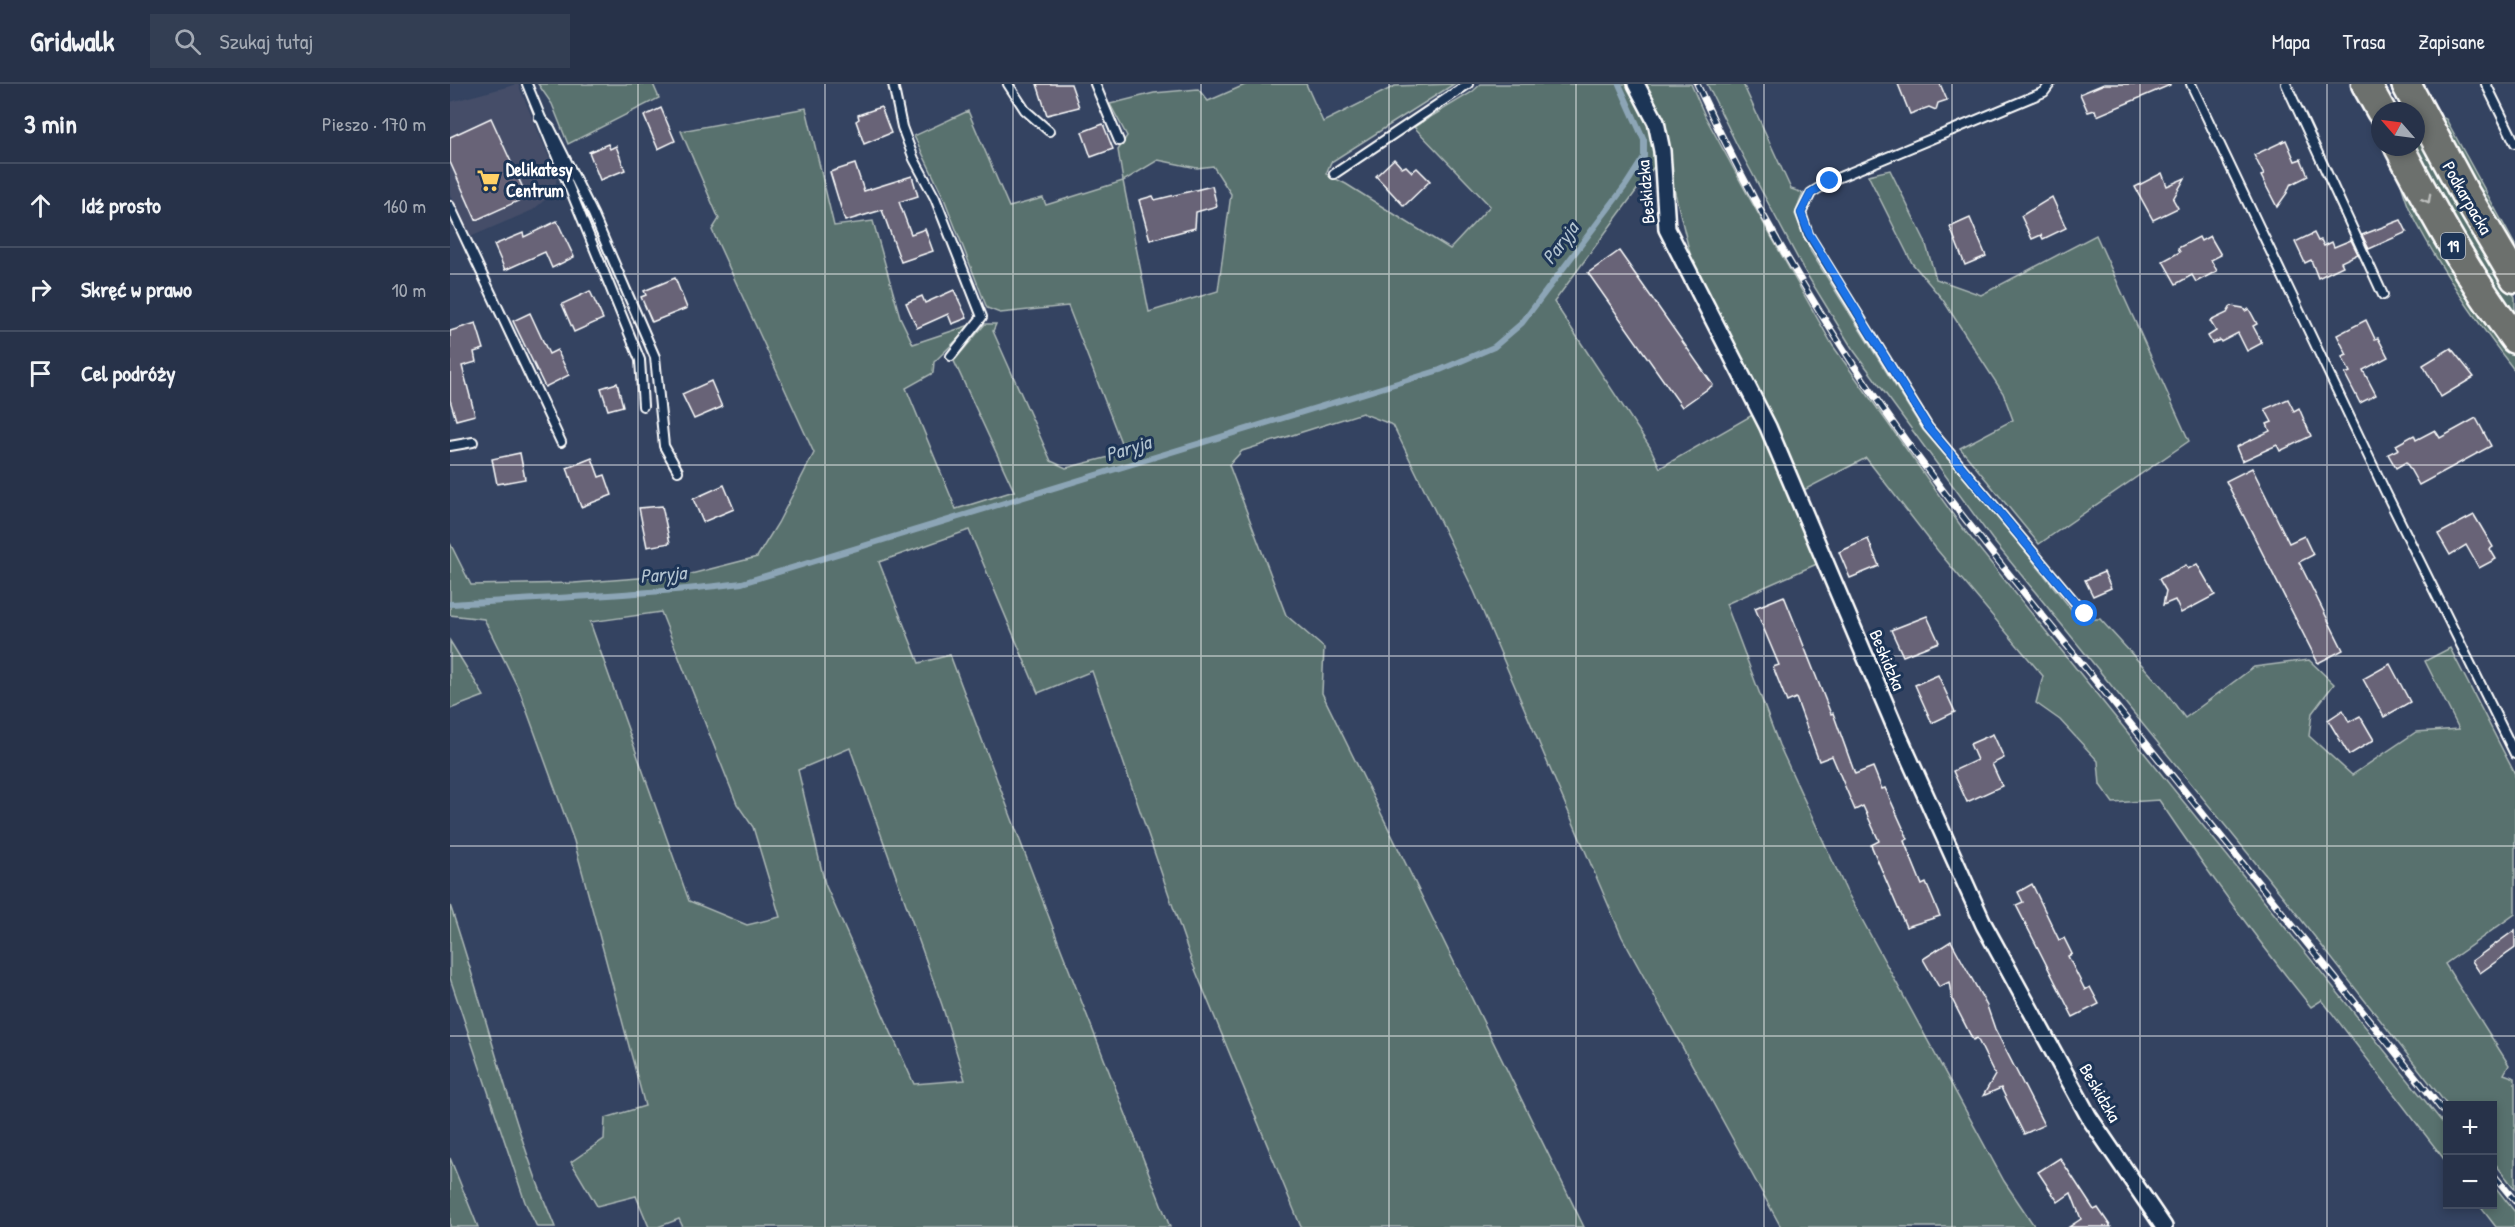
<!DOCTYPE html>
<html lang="pl">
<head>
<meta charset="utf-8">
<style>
	:root { --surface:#273249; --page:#333e53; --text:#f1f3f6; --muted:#a4aab4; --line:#434d61 }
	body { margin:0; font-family:"Patrick Hand",sans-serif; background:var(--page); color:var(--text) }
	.controls { position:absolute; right:18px; bottom:18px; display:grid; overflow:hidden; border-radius:0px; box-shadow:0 3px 9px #0003 }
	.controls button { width:54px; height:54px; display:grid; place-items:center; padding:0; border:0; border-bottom:2px solid var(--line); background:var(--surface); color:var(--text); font:30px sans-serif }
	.compass { position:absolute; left:1921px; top:18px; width:54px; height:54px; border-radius:50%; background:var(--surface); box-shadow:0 3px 9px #0003; rotate:298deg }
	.stop { position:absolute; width:18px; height:18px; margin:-14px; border:4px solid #1a73e8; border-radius:50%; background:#fff }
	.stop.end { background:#1a73e8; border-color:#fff; box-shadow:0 2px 6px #0008 }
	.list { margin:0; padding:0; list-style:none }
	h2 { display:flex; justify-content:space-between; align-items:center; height:78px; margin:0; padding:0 24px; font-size:26px }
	h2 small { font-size:20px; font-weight:400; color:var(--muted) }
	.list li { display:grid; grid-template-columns:39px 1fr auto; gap:18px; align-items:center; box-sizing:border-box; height:84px; padding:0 24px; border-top:2px solid var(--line) }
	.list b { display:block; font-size:22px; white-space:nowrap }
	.list em { font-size:20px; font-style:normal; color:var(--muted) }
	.icon { flex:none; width:33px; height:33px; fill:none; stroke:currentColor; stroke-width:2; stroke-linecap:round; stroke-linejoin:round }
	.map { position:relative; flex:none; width:2065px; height:1143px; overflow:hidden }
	header { display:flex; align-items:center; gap:36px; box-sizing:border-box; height:84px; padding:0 30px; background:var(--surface); border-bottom:2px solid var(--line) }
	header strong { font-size:28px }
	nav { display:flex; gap:33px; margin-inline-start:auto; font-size:21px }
	.search { width:420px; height:54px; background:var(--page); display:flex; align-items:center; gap:15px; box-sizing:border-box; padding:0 21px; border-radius:0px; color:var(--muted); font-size:22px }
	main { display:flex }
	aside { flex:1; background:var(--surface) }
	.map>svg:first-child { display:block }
	.built { fill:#444d68 }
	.green { fill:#58716e; stroke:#acb8b6; stroke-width:1.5; fill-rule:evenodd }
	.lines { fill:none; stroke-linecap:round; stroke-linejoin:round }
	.stream { stroke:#8ca5b6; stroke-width:6 }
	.building { fill:#686377; stroke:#fff; stroke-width:1.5 }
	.lane-casing { stroke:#fff; stroke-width:12 }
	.street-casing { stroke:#fff; stroke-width:20 }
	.highway-casing { stroke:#fff; stroke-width:33 }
	.lane { stroke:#1d3557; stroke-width:8 }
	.street { stroke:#1d3557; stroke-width:15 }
	.highway { stroke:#6c706d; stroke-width:28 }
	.rail-casing { stroke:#fff; stroke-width:7 }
	.rail { stroke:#1d3557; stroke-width:4.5; stroke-dasharray:14; stroke-linecap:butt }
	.oneway { stroke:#bdbfbd }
	.route { stroke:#1a73e8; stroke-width:8 }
	.grid { fill:none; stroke:#fff; stroke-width:1.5; stroke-opacity:0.55 }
	.labels { text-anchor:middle; stroke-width:6; stroke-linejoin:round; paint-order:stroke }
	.shield { fill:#1d3557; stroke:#bbc2cd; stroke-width:1.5 }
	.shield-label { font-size:16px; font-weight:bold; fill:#fff }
	.poi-label { font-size:18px; font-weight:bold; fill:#fff; stroke:#1d3557; text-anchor:start }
	.street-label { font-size:18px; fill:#fff; stroke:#1d3557 }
	.water-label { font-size:20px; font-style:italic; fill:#b2c3cf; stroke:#1d3557 }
</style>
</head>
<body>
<header>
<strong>Gridwalk</strong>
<div class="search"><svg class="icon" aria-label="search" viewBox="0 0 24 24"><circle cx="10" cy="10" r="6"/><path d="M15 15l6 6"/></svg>Szukaj tutaj</div>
<nav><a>Mapa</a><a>Trasa</a><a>Zapisane</a></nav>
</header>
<main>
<aside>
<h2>3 min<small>Pieszo · 170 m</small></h2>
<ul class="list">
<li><svg class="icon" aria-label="ahead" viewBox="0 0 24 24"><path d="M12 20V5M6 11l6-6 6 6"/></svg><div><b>Idź prosto</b></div><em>160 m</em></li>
<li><svg class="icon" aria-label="right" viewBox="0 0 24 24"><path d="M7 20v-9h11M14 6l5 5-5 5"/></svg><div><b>Skręć w prawo</b></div><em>10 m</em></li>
<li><svg class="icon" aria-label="arrive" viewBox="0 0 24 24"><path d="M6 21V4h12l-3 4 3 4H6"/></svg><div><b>Cel podróży</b></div></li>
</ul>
</aside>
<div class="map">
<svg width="2065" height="1143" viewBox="0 0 2065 1143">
	<rect width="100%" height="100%" fill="#344361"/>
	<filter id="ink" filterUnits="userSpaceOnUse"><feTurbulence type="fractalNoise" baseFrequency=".0167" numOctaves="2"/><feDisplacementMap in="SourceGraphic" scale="12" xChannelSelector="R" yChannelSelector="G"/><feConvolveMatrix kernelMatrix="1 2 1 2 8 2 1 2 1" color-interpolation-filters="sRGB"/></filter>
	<g filter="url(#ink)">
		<!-- built -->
		<polygon class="built" points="68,0 107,92 105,107 83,126 20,153 0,111 0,18"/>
		<!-- green -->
		<g class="green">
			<polygon points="88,0 203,0 209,14 118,60 102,20"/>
			<path d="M 797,0 L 856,0 L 873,38 L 945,2 L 1004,0 L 881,78 L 876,90 L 896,100 L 1000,165 L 1040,122 L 964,43 L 1022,8 L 1031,0 L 1178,0 L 1199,41 L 1206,80 L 1104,218 L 1200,363 L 1210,384 L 1304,330 L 1369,479 L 1276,520 L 1329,661 L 1396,806 L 1554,1097 L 1585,1143 L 1331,1143 L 1172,853 L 1024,507 L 943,341 L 912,329 L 792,367 L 779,381 L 836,531 L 874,564 L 872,609 L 1134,1143 L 851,1143 L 742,878 L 642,587 L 588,609 L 519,446 L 429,478 L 469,579 L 500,571 L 611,865 L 720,1143 L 233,1143 L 229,1135 L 208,1143 L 199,1143 L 186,1112 L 147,1122 L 121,1078 L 154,1055 L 155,1034 L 195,1022 L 124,757 L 70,608 L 34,535 L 0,531 L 0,459 L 21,501 L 124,499 L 241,490 L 307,473 L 328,439 L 364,369 L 262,146 L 269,135 L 231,47 L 356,24 L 384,142 L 423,137 L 450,233 L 463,260 L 523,240 L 484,278 L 483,289 L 456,304 L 506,425 L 564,407 L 504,277 L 535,240 L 546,240 L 543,247 L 601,377 L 616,384 L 675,369 L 618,222 L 550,229 L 537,224 L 493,112 L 464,52 L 518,27 L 559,123 L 593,114 L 596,121 L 673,97 L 668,66 L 677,52 L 660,20 L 704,9 L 748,5 L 758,17 ZM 708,76 L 747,84 L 763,82 L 781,110 L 768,207 L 699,228 L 673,97 ZM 211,528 L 287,720 L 303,743 L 330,833 L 297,841 L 239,817 L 140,538 ZM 400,664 L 492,921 L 515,996 L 464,1000 L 375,800 L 348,686 Z"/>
			<path d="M 1193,0 L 1241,0 L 1255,32 L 1300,115 L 1383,262 L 1511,442 L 1997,1044 L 1997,1079 L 1872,916 L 1861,923 C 1807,856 1757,787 1709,716 L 1663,719 L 1650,701 L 1648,677 L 1610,636 L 1586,619 L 1593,592 L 1488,467 L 1416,374 L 1352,407 L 1243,182 L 1220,89 Z"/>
			<polygon points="1257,0 1293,0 1341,105 1353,109 1345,130 1361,168 1473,346 1542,425 1629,535 1650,535 1712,603 1735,634 1804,583 1859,576 1884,600 1862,629 1859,652 1902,691 1966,648 2009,645 1975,577 2000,564 2065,690 2065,830 1995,880 2059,981 2054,990 2065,994 2065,1105 2043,1077 2042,1022 1997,1021 1835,815 1542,455 1402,264 1354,186 1287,61"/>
			<polygon points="1989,32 1996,35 2065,161 2065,174"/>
			<polygon points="1966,43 2065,213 2065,233 2055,221 1961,63 1966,63"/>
			<polygon points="1440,86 1475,157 1486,195 1531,211 1646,151 1739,357 1589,460 1510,364 1563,336 1553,309 1493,216 1462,179 1418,91"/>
			<path d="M 1947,89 L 2042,243 L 2065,274 L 2065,287 C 2026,237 1990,185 1961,128 C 1955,116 1952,101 1947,89 Z"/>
			<polygon points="0,557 34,612 0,625"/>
			<path d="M 0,821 C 36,928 61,1039 105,1143 L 87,1143 L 75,1118 L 0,894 Z"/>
			<polygon points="0,1074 28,1143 0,1143"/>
			<polygon points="2043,1100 2065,1128 2065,1143 2046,1143 2029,1121 2042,1120"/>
		</g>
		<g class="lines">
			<!-- stream -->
			<path class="stream" d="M 0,520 C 97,514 195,511 292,499 L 990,286 L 1044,263 L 1072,239 L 1176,101 L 1194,73 L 1194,56 L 1169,0"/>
		</g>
		<!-- building -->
		<g class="building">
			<polygon points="587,0 621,0 629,23 597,31"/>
			<polygon points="1448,0 1490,0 1497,16 1488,19 1486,26 1479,23 1460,30"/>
			<polygon points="1654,0 1720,0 1720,1 1647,32 1645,26 1638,28 1630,10"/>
			<polygon points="431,23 441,49 414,60 406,37 409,35 408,31"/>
			<polygon points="211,24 225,57 208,65 194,32"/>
			<polygon points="41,34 77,113 26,136 0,78 0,53"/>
			<polygon points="653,40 663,65 641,73 632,48"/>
			<polygon points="1836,56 1845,77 1851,75 1858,92 1840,101 1837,109 1827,123 1811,92 1814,91 1804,71"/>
			<polygon points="158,60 160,65 166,62 175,86 150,96 139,68"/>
			<polygon points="944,75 952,84 956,82 962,88 967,84 980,97 954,122 926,92"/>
			<polygon points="405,80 414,107 462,92 468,112 449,118 461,150 475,145 483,167 451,178 432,126 395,137 380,88"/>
			<polygon points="1712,89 1717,102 1735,94 1723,115 1728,124 1703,136 1685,103"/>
			<polygon points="762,102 767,122 746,128 745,144 700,156 689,116 703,112 705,116"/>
			<polygon points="1602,113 1616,144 1593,155 1591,151 1582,155 1571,132"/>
			<polygon points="1520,134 1536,172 1515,181 1500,143"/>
			<polygon points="1951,136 1957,148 1919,165 1912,151"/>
			<polygon points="107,137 124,173 102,184 95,168 55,186 44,161 73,149 74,153"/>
			<polygon points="1864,149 1868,157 1871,156 1874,162 1882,158 1884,163 1901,156 1908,170 1891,178 1893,182 1868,194 1861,176 1855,179 1845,158"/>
			<polygon points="1760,152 1771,171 1761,176 1767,187 1746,198 1742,191 1726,200 1713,177 1730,168 1728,164 1749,153 1751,157"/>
			<polygon points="1169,167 1263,301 1232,323 1138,189"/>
			<polygon points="225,194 237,224 202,238 191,213 196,211 194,207"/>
			<polygon points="504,206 517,234 502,240 498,230 467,244 456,219 472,212 475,219"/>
			<polygon points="140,207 153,235 124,248 112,220"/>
			<polygon points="1781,222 1793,224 1795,227 1799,225 1807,240 1803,242 1812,259 1797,267 1788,249 1771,258 1770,256 1762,259 1758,252 1766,247 1760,237 1777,229"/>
			<polygon points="80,229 99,270 107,266 119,291 95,303 63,237"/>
			<polygon points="1916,236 1925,255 1928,254 1938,273 1913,286 1926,311 1910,319 1895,290 1900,288 1892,273 1897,271 1887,251"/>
			<polygon points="26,239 34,265 24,268 26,278 12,282 25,331 6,336 0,316 0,247"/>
			<polygon points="2001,264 2024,293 1991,313 1973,281"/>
			<polygon points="261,297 272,323 244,335 232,310"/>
			<polygon points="167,299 173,322 158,326 151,304"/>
			<polygon points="1838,315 1844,327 1849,324 1861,352 1830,367 1827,361 1792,377 1786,363 1820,347 1817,340 1822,338 1815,325"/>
			<polygon points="2026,334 2041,362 1969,401 1956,378 1946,384 1938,370 1949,365 1946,361 1964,351 1966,356 1985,346 1990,354"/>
			<polygon points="70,369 75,395 47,400 42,375"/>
			<polygon points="142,374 149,393 155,391 162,411 131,423 117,384"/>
			<polygon points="1802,384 1839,459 1854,452 1863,471 1849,478 1893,566 1868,579 1776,397"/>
			<polygon points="274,401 284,425 253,438 243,415"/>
			<polygon points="212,422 220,459 197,463 189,424"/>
			<polygon points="2024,431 2043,463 2040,465 2046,475 2029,484 2016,461 2000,471 1988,450"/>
			<polygon points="1418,455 1429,482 1400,494 1389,468"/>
			<polygon points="1747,480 1765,511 1731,529 1725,516 1713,521 1716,507 1709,495 1736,481 1738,485"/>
			<polygon points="1654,488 1661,504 1643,512 1635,496"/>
			<polygon points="1334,512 1381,630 1383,629 1405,690 1423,683 1432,705 1435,704 1458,755 1454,757 1472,801 1476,799 1490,832 1456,843 1421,761 1429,757 1413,722 1405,726 1382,672 1369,677 1346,614 1337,618 1323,583 1329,581 1305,524"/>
			<polygon points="1477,532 1489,558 1453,572 1441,546"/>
			<polygon points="1940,580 1960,618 1934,633 1913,595"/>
			<polygon points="1488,591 1505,628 1482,639 1465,601"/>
			<polygon points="1893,626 1899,638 1910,632 1924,656 1899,671 1878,636"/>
			<polygon points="1543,650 1554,674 1542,680 1552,702 1517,718 1503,687 1527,676 1520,660"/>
			<polygon points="1582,800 1609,856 1614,854 1622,870 1618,872 1635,906 1640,903 1649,920 1623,933 1566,821 1573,818 1568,808"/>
			<polygon points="2065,846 2065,864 2030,889 2022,877"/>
			<polygon points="1501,857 1537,922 1545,945 1594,1041 1574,1050 1551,1004 1533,1012 1545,991 1527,954 1523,956 1502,915 1499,898 1489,903 1473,875"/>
			<polygon points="1610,1074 1644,1126 1648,1124 1661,1143 1619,1143 1631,1135 1621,1109 1608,1118 1588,1088"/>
		</g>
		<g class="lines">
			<defs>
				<g id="lane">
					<polyline points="77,0 190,276 193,322"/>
					<polyline points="443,0 452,43 464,75 485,114 532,233 501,272"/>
					<polyline points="558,0 575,26 599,47"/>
					<polyline points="645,0 669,57"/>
					<polyline points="1600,0 1594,8 1380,97 1361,109 1351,129 1358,150 1478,343 1635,530"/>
					<polyline points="1741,0 1935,407 2065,670"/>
					<polyline points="1836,0 1933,211"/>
					<polyline points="2036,0 2065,59"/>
					<polyline points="89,33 100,44 143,130 205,273 214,362 228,387"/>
					<polyline points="884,90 1018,0"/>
					<polyline points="0,122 111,358"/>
					<polyline points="0,362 23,358"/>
				</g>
				<polyline id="street" points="1186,0 1206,38 1212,67 1217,145 1318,343 1448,650 1534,841 1639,1033 1714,1143"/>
				<g id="highway">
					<polyline points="1916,0 1931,27"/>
					<polyline points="1956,0 2014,108 2065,194"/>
					<path d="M 1949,63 C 1984,130 2020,195 2065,255"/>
				</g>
			</defs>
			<!-- lane casing -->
			<use href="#lane" class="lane-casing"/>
			<!-- street casing -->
			<use href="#street" class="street-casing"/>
			<!-- highway casing -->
			<use href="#highway" class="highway-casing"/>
			<!-- lane -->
			<use href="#lane" class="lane"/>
			<!-- street -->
			<use href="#street" class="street"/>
			<!-- highway -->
			<use href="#highway" class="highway"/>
			<defs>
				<g id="rail">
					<path d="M 1247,0 C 1297,109 1358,214 1425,313 C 1496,417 1579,514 1658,612 C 1771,753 1884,893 1998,1033"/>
					<polyline points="2042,1089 2065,1117"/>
				</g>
			</defs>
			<!-- rail casing -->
			<use href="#rail" class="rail-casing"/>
			<!-- rail -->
			<use href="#rail" class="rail"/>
		</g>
		<!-- one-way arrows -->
		<defs><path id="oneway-chevron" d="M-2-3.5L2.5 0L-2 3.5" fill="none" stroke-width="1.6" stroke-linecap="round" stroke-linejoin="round" transform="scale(1.5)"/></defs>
		<use class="oneway" href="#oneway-chevron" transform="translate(1977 115) rotate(61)"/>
	</g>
	<g class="lines" filter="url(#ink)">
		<!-- route -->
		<polyline class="route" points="1380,97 1361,109 1351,129 1359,150 1478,343 1635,530"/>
	</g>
	<!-- grid -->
	<path class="grid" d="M 188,0 L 188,1143M 375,0 L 375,1143M 563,0 L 563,1143M 751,0 L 751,1143M 939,0 L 939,1143M 1126,0 L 1126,1143M 1314,0 L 1314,1143M 1502,0 L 1502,1143M 1690,0 L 1690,1143M 1877,0 L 1877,1143M 0,190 L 2065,190M 0,381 L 2065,381M 0,572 L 2065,572M 0,762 L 2065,762M 0,952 L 2065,952"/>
	<!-- icons -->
	<defs>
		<symbol id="supermarket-bare" viewBox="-9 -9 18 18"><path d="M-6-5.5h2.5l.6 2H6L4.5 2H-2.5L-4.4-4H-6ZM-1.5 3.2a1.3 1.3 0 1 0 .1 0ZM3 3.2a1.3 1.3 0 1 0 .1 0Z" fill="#ffd166" stroke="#1d3557" stroke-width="2.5" paint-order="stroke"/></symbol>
	</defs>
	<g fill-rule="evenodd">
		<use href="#supermarket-bare" x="22" y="80" width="33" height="33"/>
	</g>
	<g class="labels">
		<!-- shield labels -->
		<rect class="shield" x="1991" y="149" width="24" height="26" rx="4.5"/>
		<g class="shield-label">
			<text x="2003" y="168">19</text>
		</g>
		<!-- poi labels -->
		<g class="poi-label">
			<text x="56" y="92">Delikatesy<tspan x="56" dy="21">Centrum</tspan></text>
		</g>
		<!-- street labels -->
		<g class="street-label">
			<text transform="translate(1196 108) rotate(-95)" y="6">Beskidzka</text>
			<text transform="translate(2017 114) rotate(60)" y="6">Podkarpacka</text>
			<text transform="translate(1437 576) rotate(67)" y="6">Beskidzka</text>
			<text transform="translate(1650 1009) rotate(60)" y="6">Beskidzka</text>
		</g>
		<!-- water labels -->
		<g class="water-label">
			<text transform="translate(1110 159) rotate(-54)" y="7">Paryja</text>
			<text transform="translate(678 364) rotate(-17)" y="7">Paryja</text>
			<text transform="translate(213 490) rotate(-5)" y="7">Paryja</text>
		</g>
	</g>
</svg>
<div class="controls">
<button>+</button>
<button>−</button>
</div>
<svg class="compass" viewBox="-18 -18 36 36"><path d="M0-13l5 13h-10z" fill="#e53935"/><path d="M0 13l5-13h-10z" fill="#a4aab4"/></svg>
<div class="stop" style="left:1635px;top:530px"></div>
<div class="stop end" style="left:1380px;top:97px"></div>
</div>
</main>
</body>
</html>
